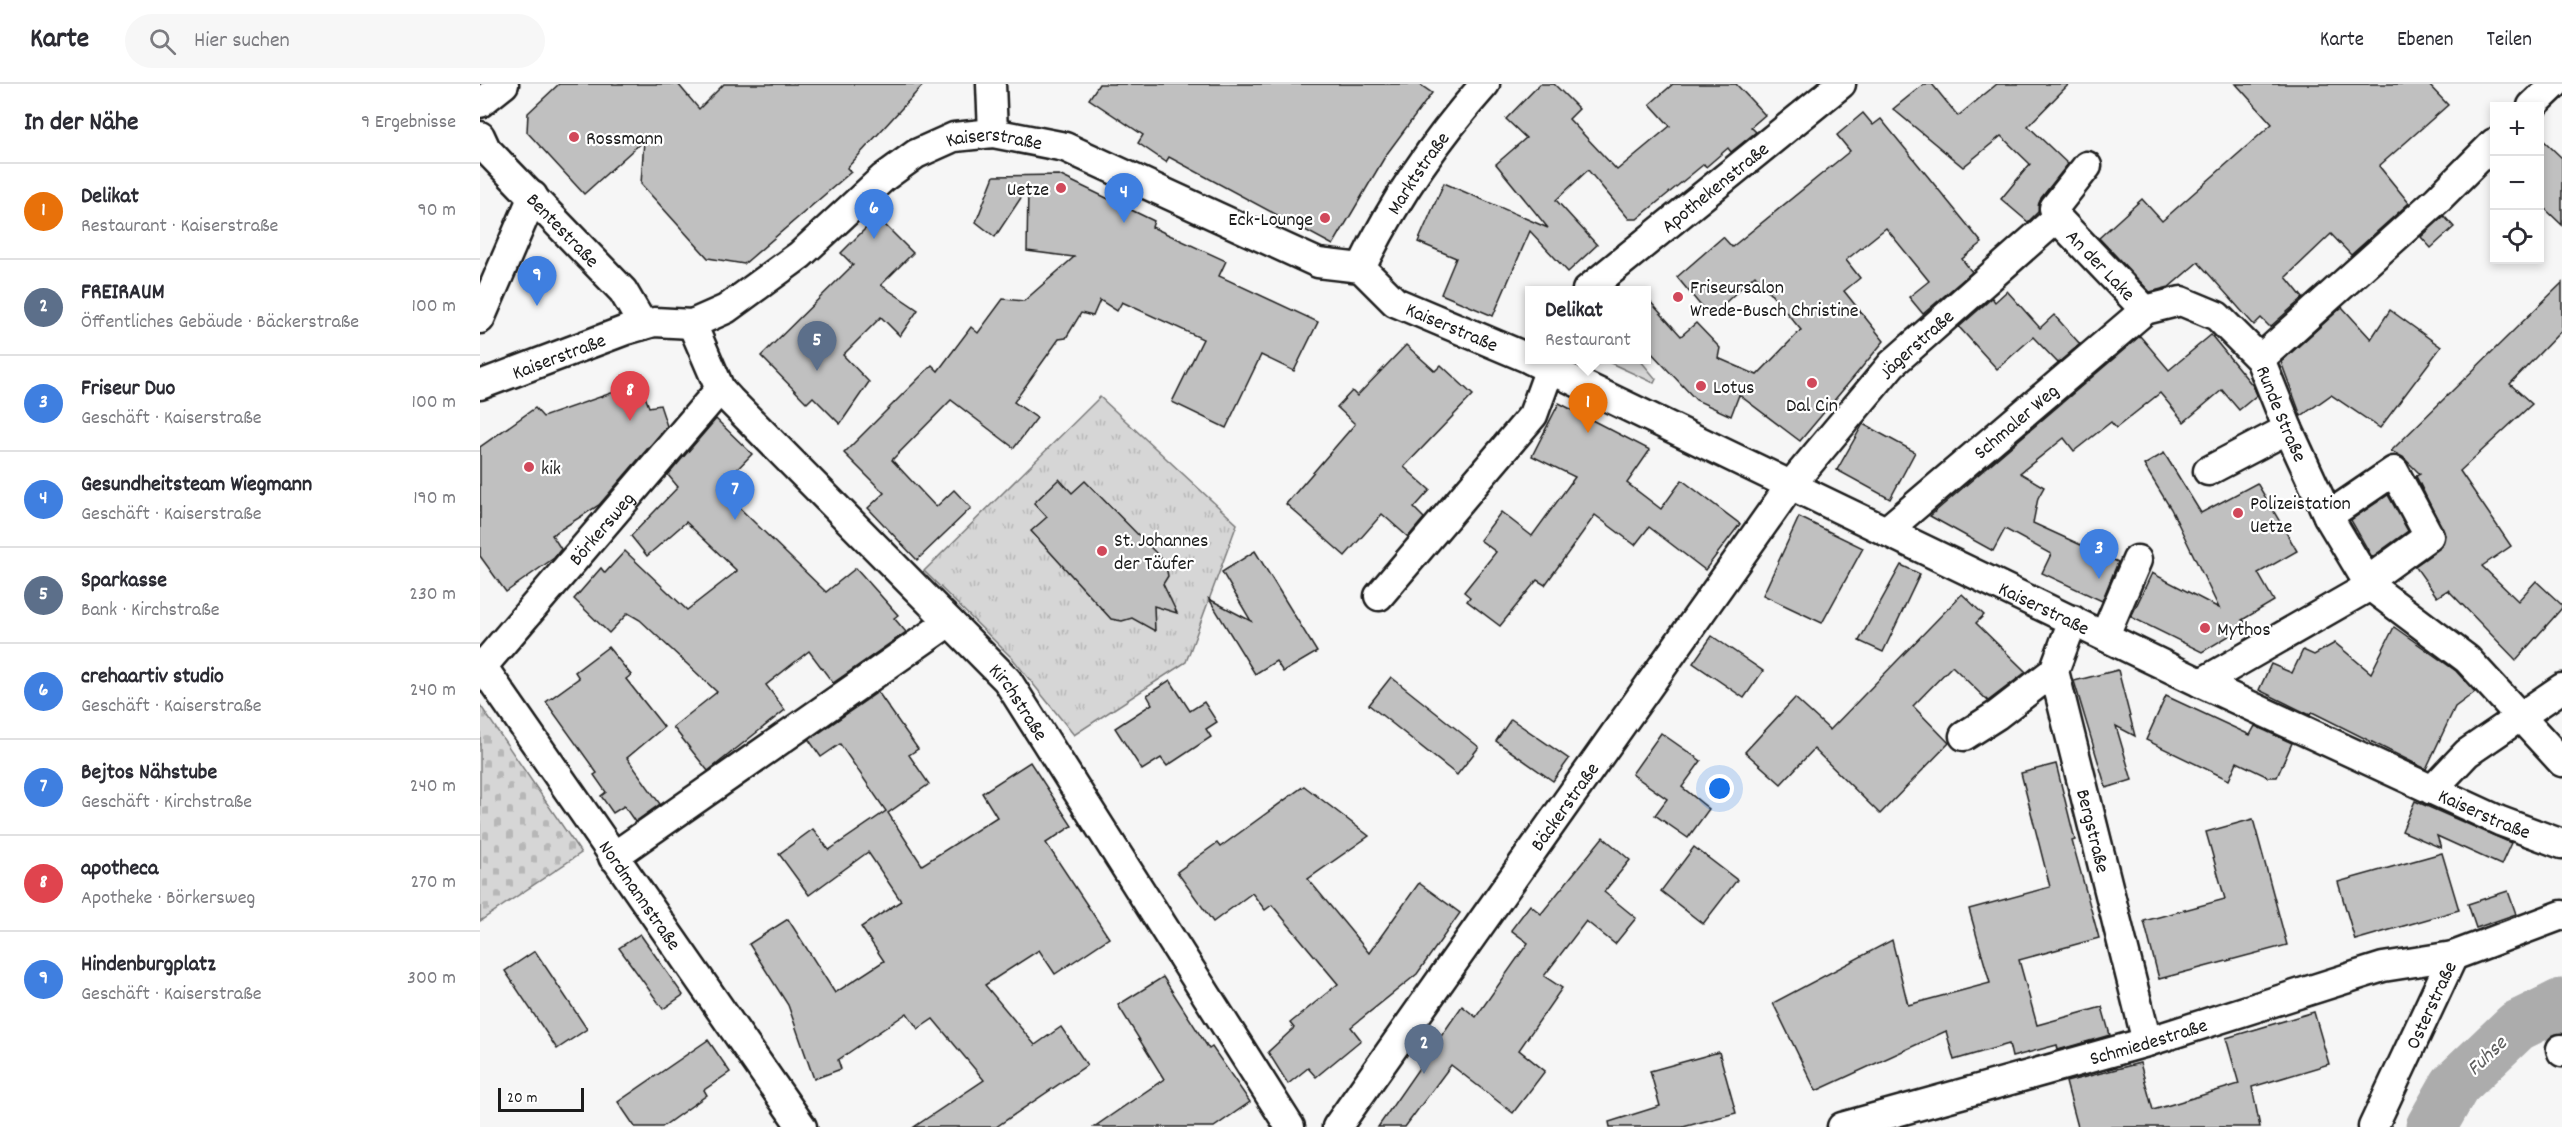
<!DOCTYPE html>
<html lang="de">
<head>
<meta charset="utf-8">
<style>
	:root { --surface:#fff; --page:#f7f7f7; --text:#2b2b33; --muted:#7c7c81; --line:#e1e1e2; --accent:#db2777 }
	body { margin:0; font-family:Dekko,sans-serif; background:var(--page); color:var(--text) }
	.controls { position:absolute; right:18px; top:18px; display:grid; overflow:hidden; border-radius:0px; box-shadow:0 3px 9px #0003 }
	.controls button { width:54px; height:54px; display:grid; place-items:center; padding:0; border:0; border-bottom:2px solid var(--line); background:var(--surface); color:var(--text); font:30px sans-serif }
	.scale { position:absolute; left:18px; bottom:15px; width:86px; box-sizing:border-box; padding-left:6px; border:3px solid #1c1c1c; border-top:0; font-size:16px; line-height:21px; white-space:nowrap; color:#1c1c1c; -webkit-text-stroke:4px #fff; paint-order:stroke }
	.you { position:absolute; left:1240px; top:705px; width:21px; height:21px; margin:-15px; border:4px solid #fff; border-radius:50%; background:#1a73e8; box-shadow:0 0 0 9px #1a73e833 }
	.badge { display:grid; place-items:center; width:39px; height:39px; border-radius:50%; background:var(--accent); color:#fff; font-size:20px; font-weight:700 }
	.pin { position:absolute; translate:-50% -50px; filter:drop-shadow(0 2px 3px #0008) }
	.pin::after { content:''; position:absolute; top:32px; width:21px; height:18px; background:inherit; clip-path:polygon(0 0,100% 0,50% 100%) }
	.popup { position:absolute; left:1045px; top:202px; width:126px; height:78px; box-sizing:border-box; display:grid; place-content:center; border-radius:0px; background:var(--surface); filter:drop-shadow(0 2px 4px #0005); font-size:20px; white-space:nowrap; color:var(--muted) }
	.popup b { font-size:22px; color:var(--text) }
	.popup::after { content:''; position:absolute; left:50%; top:100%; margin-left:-12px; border:12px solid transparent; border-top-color:var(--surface) }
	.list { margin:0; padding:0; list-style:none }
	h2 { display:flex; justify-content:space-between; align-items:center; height:78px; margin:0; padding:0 24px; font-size:26px }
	h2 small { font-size:20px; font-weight:400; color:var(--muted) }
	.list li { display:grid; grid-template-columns:39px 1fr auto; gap:18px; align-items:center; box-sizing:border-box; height:96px; padding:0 24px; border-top:2px solid var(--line) }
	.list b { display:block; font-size:22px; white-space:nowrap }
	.list p { margin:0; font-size:20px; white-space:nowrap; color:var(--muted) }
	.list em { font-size:20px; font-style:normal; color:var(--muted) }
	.icon { flex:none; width:33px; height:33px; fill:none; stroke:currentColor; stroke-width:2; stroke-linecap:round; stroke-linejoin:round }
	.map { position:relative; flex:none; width:2082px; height:1043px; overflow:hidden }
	header { display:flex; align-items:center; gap:36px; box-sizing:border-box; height:84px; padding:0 30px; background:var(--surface); border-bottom:2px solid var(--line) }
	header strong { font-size:28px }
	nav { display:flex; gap:33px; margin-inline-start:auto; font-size:21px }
	.search { width:420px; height:54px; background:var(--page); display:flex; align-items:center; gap:15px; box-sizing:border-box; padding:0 21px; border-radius:33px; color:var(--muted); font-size:22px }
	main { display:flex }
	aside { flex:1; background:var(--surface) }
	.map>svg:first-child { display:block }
	.grass { fill:#d6d6d6; stroke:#797979; stroke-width:1.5 }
	.cemetery { fill:url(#cemetery-stones); stroke:#797979; stroke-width:1.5 }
	.park { fill:url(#park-tufts); stroke:#797979; stroke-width:1.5 }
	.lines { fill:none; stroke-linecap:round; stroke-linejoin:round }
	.river { stroke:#acacac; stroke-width:51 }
	.building { fill:#c0c0c0; stroke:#1c1c1c; stroke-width:1.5 }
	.minor-casing { stroke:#1c1c1c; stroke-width:33 }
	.minor { stroke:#fff; stroke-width:28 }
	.poi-dot { fill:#d1495b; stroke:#fff; stroke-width:2 }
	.labels { text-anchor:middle; stroke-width:4.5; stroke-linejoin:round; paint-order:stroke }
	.poi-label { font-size:20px; fill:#1c1c1c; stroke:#fff; text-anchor:start }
	.street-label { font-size:20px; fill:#1c1c1c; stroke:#fff }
	.water-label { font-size:21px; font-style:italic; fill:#5d5d5d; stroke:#fff }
</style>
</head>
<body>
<header>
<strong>Karte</strong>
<div class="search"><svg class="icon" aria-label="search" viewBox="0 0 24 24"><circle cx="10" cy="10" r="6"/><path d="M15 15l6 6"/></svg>Hier suchen</div>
<nav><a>Karte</a><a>Ebenen</a><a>Teilen</a></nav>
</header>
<main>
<aside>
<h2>In der Nähe<small>9 Ergebnisse</small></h2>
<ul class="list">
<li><span class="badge" style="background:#e8710a">1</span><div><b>Delikat</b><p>Restaurant · Kaiserstraße</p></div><em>90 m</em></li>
<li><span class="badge" style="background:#5c6f8a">2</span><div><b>FREIRAUM</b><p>Öffentliches Gebäude · Bäckerstraße</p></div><em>100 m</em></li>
<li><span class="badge" style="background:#3f7fe0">3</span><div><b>Friseur Duo</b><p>Geschäft · Kaiserstraße</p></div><em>100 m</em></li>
<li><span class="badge" style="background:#3f7fe0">4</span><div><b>Gesundheitsteam Wiegmann</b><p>Geschäft · Kaiserstraße</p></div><em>190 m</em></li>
<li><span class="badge" style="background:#5c6f8a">5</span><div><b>Sparkasse</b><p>Bank · Kirchstraße</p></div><em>230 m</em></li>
<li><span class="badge" style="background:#3f7fe0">6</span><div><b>crehaartiv studio</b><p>Geschäft · Kaiserstraße</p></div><em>240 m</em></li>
<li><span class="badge" style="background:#3f7fe0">7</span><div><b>Bejtos Nähstube</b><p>Geschäft · Kirchstraße</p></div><em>240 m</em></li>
<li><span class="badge" style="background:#e0444e">8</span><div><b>apotheca</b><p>Apotheke · Börkersweg</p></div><em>270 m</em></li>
<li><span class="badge" style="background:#3f7fe0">9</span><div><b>Hindenburgplatz</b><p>Geschäft · Kaiserstraße</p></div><em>300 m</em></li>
</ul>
</aside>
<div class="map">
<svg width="2082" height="1043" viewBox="0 0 2082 1043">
	<defs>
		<pattern id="cemetery-stones" width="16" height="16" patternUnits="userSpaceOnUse" patternTransform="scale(1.5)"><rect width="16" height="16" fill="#d6d6d6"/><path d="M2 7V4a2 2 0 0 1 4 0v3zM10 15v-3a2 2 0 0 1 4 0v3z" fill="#b7b7b7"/></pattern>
		<pattern id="park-tufts" width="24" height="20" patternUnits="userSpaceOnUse" patternTransform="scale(1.5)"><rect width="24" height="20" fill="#d6d6d6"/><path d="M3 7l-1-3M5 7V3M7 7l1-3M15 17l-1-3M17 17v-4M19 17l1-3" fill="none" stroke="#b7b7b7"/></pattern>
	</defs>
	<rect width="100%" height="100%" fill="#f6f6f6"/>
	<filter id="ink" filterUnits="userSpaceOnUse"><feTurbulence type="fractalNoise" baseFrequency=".0167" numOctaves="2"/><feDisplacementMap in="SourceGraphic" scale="12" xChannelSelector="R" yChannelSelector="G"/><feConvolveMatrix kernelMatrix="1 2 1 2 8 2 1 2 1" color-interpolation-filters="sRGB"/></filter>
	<g filter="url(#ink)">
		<!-- grass -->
		<polygon class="grass" points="1124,276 1160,276 1176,295 1174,299"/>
		<!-- cemetery -->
		<polygon class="cemetery" points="0,621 101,769 0,837"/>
		<!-- park -->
		<polygon class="park" points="620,313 757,440 706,578 594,651 533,575 444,487"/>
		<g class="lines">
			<!-- river -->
			<polyline class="river" points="1951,1043 1975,1001 2037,942 2082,920"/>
		</g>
		<!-- building -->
		<g class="building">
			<polygon points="79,0 198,0 219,25 244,0 444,0 367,84 371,88 264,180 228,174 161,100 164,56 104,110 47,48 48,29"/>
			<polygon points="619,0 939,0 952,9 906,71 853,161 689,73 686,78 658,59 663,51 609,15"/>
			<polygon points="1060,0 1074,0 1099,25 1089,35 1137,86 1190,42 1170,20 1193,0 1256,0 1285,31 1271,43 1276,48 1251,68 1248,64 1226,83 1224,80 1157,135 1149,135 1108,86 1076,116 1117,161 1088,188 1050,147 1013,232 961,210 976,174 938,158 964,99 1068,144 1016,80 1046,54 1026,35"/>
			<polygon points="1444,0 1452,0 1478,32 1517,0 1589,0 1548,42 1588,80 1561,114 1558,128 1548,138 1521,115 1550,80 1521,52 1483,83 1413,25"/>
			<polygon points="1756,0 1948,0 1968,21 1899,82 1929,119 1871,171 1851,150 1806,193 1823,214 1790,243 1781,234 1774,241 1718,178 1689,203 1670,208 1619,154 1662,115 1682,137 1792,40"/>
			<polygon points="1383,29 1393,41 1401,35 1502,159 1482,175 1492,188 1443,230 1429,213 1449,197 1406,144 1366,176 1380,194 1364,207 1404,257 1320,357 1259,311 1251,332 1216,316 1167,264 1167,214 1201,252 1216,239 1240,264 1238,274 1277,291 1321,246 1275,191 1230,233 1197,193 1243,153 1252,163 1370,67 1357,51"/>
			<polygon points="2060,53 2082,74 2082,141 2060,120"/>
			<polygon points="579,91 674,137 672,143 746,177 739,192 838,238 814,287 781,271 746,344 692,318 723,255 642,218 637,227 620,216 613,232 601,229 586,254 579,255 534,318 557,334 534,364 471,316 412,376 456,423 474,406 491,424 437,476 388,424 404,409 364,369 452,281 458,287 491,243 498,249 523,215 544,217 594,173 547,167 548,103 515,153 496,138 514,92"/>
			<polygon points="1964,132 1974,143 1951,164 1941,153"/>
			<polygon points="397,133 433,169 401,201 438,226 420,252 401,233 363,271 389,298 360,340 333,313 327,319 281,272 373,181 361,169"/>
			<polygon points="2082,199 2082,246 2030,300 2052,320 1980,387 2031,462 2002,482 2038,517 2056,497 2082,521 2082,524 2036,576 1968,506 1957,513 1935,482 1959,465 1965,451 1936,392 1940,390 1923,373 1911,367"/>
			<polygon points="1527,207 1560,244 1574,231 1600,260 1578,279 1553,253 1517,285 1479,243 1512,214 1515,218"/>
			<polygon points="1862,223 1891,255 1910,226 1961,263 1900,344 1851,311 1821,332 1801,278"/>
			<polygon points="1731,251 1773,302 1777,311 1759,326 1742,306 1704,338 1680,309 1636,344 1631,338 1594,367 1584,354 1540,389 1564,403 1558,414 1553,439 1638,478 1622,517 1562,489 1571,470 1525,445 1513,467 1450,432 1660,252 1689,286"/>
			<polygon points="926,261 955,287 961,281 993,311 924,383 950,406 934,424 944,434 928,453 902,430 865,472 806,420 875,340 857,323 872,307 877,312"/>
			<polygon points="160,299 169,323 180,321 187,342 119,421 72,451 81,465 74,474 26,508 0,472 0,363 55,324 63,333"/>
			<polygon points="1079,319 1170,366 1147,399 1181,425 1202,396 1260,440 1225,486 1169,443 1155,461 1115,431 1065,501 1057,496 1020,542 987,517 990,513 984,508 1016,468 1000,456 1021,428 1052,452 1095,393 1052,372"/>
			<polygon points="236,335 272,370 239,404 346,508 376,484 418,531 414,534 426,548 353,599 329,567 286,601 305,626 228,687 193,643 237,608 160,536 148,529 129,549 94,515 121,484 125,489 145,467 207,526 257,487 206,438 167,472 151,452 198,403 188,391"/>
			<polygon points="1383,340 1435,368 1410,415 1357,386"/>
			<polygon points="1684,369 1721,429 1777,399 1817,467 1778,489 1794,517 1762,536 1769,540 1722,568 1651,533 1672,489 1739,524 1691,425 1664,381"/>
			<polygon points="579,395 592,409 605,397 685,478 688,492 683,500 697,529 674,522 675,547 652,534 642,537 631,535 551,447 567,433 554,419"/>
			<polygon points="1908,411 1928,447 1892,473 1871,436"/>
			<polygon points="1319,433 1383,464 1342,539 1283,511"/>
			<polygon points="775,467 837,568 803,588 796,577 775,590 729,515 771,537 742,488"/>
			<polygon points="1421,481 1440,490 1403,568 1379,557"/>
			<polygon points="1482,510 1504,531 1496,539 1546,588 1508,617 1472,582 1433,622 1469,659 1400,730 1334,665 1301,700 1265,668 1315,614 1350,646"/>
			<polygon points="1914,543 1976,587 1995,608 1975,623 1946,685 1832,628 1830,631 1779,606 1791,580 1812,589 1823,566 1834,571 1855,559 1891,589"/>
			<polygon points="1232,552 1283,587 1264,614 1213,579"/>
			<polygon points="128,563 151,591 146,595 184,643 147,674 180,720 155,738 144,722 133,729 121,712 126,708 114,691 117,689 66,618 99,594 95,588"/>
			<polygon points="1638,586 1655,652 1636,642 1652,696 1626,704 1594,597"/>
			<polygon points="911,593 999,663 977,691 889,621"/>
			<polygon points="690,596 710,627 724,618 737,638 726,645 731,653 687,682 681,674 662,686 635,644 672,620 667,611"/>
			<polygon points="398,608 438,665 429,671 449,700 408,729 442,781 517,733 502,709 550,678 592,742 566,759 629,854 575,890 559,866 505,901 555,961 581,943 607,981 516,1043 434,1043 504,996 453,935 438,945 427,929 358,976 361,985 334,995 308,921 269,860 308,835 355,909 404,877 381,843 421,817 388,768 329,811 299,770 333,745 349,766 406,727 360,660 341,673 329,656"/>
			<polygon points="1686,612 1770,651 1775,642 1812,659 1797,693 1788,693 1757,678 1749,696 1666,656"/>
			<polygon points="1031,635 1089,675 1073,697 1016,657"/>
			<polygon points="1181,649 1221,677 1202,703 1229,725 1208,754 1175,731 1187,715 1152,690"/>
			<polygon points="1576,680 1595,756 1592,757 1619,854 1539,876 1557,941 1622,923 1630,951 1578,966 1577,961 1532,973 1529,960 1474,976 1466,947 1336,1007 1293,919 1412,856 1428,921 1510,899 1489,825 1570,803 1541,689"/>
			<polygon points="824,702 889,752 828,795 889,869 939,799 980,829 937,890 871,943 881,956 836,993 828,984 808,1000 788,968 814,944 810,939 858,900 792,821 785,826 772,809 733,838 697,788 737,759 740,763"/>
			<polygon points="1935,717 2031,759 2021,781 1957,752 1961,764 1922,747"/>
			<polygon points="1773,735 1807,861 1679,895 1664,837 1745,815 1726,748"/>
			<polygon points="1123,753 1150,776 1124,808 1156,834 1135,860 1106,837 1064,892 1082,904 1039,966 1065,987 1033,1029 971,981 925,1043 898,1043 982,922 996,933 1048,859 1031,846 1050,821 1061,830"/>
			<polygon points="1214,763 1257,796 1223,840 1181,807"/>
			<polygon points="1962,769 1979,826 1875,856 1858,798"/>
			<polygon points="2028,807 2036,830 1996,844 1988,820"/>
			<polygon points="160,850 203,911 183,925 139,864"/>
			<polygon points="55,867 107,945 77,965 25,887"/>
			<polygon points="683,893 729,965 732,963 770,1018 734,1043 614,1043 684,995 638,921"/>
			<polygon points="1834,928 1849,980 1772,1003 1780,1043 1598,1043 1586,998 1660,979 1673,1026 1759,1000 1746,954"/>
			<polygon points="228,956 250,988 224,1006 227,1011 182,1043 155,1043 138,1018"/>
			<polygon points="1239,968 1256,1029 1203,1043 1130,1043 1129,1038 1180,1022 1170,987"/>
		</g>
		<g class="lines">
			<defs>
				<g id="minor">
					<polyline points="511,0 513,49"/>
					<polyline points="0,19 24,0"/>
					<polyline points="2052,22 2075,0"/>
					<path id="s1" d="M 0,52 L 6,65 L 143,207 L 163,241"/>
					<path id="s2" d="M 1607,82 L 1574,124 L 1577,134 L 1665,226"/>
					<path id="s3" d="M 881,184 C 913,118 956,55 1005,0"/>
					<path id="s4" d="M 1107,206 L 1361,0"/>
					<polyline points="0,235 53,112"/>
					<path id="s5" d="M 212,240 L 240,305 L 250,316 L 527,596 L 810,1043"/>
					<polyline points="1780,275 1957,116 2014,59"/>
					<path id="s6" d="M 1051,276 L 1721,599 L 2020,737 L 2082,760"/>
					<path id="s7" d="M 0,301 L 146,246 L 174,238 L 212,240 L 246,225 L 320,171 L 403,94 L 436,70 L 474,53 L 513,49 L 585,63 L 838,179 L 881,184 L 915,218 L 1050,275"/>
					<polyline points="1728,387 1808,345"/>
					<polyline points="1848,432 1914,387 1949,452 1887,497"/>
					<path id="s8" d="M 1406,447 L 1665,226 L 1701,217 L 1737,232 L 1780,275 L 1808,345 L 1848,432 L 1890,502 L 1987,575 L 2082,678"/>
					<polyline points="899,512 1053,331 1073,276"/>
					<path id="s9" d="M 1593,536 L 1574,587 L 1667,958"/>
					<polyline points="1625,551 1657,476"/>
					<path id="s10" d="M 0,579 L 322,1043"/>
					<path id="s11" d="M 2,583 L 240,305"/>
					<polyline points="1721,599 1890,502"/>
					<polyline points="1484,652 1517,631 1574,587"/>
					<polyline points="1952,706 1987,669 2082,604"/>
					<polyline points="133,773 469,538"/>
					<polyline points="2081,965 2082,968"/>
					<path id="s12" d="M 857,1043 L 1310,402 L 1412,280 L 1577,134"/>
					<path id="s13" d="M 1362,1043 L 1667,958 L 1903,883 L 1973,872 L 2082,831"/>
					<path id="s14" d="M 1893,1043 L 1973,872"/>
				</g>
			</defs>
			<!-- minor casing -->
			<use href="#minor" class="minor-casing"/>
			<!-- minor -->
			<use href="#minor" class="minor"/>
		</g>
	</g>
	<!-- markers -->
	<g class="poi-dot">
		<circle cx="94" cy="53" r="6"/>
		<circle cx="581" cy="104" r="6"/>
		<circle cx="845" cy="134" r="6"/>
		<circle cx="1198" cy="213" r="6"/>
		<circle cx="1332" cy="299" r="6"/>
		<circle cx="1221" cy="302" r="6"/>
		<circle cx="49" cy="383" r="6"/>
		<circle cx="1758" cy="429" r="6"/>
		<circle cx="622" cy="467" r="6"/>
		<circle cx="1725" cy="544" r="6"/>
	</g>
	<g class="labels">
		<!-- poi labels -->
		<g class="poi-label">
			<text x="106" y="60">Rossmann</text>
			<text x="569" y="111" text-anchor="end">Uetze</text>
			<text x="833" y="141" text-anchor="end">Eck-Lounge</text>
			<text x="1210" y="209">Friseursalon<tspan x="1210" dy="23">Wrede-Busch Christine</tspan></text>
			<text x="1233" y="309">Lotus</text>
			<text x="1332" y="327" text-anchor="middle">Dal Cin</text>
			<text x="61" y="390">kik</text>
			<text x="1770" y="425">Polizeistation<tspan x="1770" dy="23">Uetze</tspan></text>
			<text x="634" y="462">St. Johannes<tspan x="634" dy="23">der Täufer</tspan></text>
			<text x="1737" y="551">Mythos</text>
		</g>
		<!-- street labels -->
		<g class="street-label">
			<text dy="7" stroke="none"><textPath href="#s7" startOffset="588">Kaiserstraße</textPath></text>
			<text dy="7" stroke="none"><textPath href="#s3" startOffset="111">Marktstraße</textPath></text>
			<text dy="7" stroke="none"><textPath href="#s4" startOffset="164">Apothekenstraße</textPath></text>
			<text dy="7" stroke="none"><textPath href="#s1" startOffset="126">Bentestraße</textPath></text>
			<text dy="7" stroke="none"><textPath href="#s2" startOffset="128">An der Lake</textPath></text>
			<text dy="7" stroke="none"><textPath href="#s7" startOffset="1092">Kaiserstraße</textPath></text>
			<text dy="7" stroke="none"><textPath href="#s12" startOffset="975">Jägerstraße</textPath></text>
			<text dy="7" stroke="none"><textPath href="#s7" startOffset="84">Kaiserstraße</textPath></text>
			<text dy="7" stroke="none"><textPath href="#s8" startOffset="536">Runde Straße</textPath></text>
			<text dy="7" stroke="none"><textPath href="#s8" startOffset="170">Schmaler Weg</textPath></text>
			<text dy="7" stroke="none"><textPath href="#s11" startOffset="183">Börkersweg</textPath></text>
			<text dy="7" stroke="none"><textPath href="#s6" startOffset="570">Kaiserstraße</textPath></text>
			<text dy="7" stroke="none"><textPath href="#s5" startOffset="504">Kirchstraße</textPath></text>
			<text dy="7" stroke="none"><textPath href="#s12" startOffset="393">Bäckerstraße</textPath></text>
			<text dy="7" stroke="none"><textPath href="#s6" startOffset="1056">Kaiserstraße</textPath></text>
			<text dy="7" stroke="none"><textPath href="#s9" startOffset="219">Bergstraße</textPath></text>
			<text dy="7" stroke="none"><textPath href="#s10" startOffset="282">Nordmannstraße</textPath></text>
			<text dy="7" stroke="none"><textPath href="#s14" startOffset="135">Osterstraße</textPath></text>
			<text dy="7" stroke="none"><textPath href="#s13" startOffset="318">Schmiedestraße</textPath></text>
		</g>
		<!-- water labels -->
		<g class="water-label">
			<text transform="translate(2006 971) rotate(-44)" y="7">Fuhse</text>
		</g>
	</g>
</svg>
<div class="controls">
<button>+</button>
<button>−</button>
<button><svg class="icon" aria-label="locate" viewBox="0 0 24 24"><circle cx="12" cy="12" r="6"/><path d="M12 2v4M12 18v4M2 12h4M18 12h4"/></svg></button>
</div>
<div class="scale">20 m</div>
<div class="you"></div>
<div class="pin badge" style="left:1108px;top:349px;background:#e8710a">1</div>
<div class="popup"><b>Delikat</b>Restaurant</div>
<div class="pin badge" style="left:944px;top:990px;background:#5c6f8a">2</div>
<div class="pin badge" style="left:1619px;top:495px;background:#3f7fe0">3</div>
<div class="pin badge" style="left:644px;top:139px;background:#3f7fe0">4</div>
<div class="pin badge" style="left:337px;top:287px;background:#5c6f8a">5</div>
<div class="pin badge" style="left:394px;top:155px;background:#3f7fe0">6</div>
<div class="pin badge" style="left:255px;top:436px;background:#3f7fe0">7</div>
<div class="pin badge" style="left:150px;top:337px;background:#e0444e">8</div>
<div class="pin badge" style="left:57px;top:222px;background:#3f7fe0">9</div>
</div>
</main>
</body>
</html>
